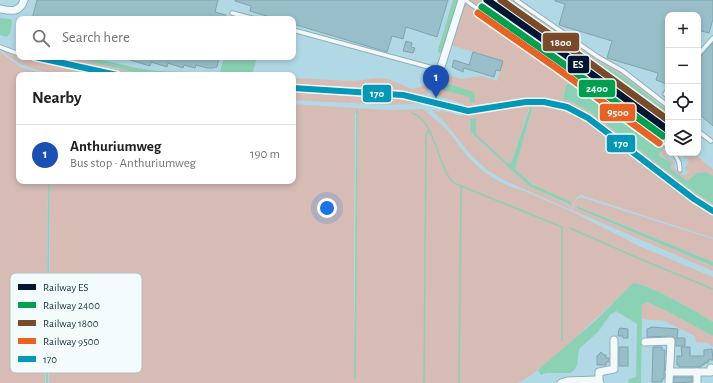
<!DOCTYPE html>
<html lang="en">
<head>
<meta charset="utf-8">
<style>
	:root { --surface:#fff; --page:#f2f2f2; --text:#202124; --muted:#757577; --line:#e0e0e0; --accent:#2563eb }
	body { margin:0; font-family:"Alegreya Sans",sans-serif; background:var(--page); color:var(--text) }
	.controls { position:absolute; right:12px; top:12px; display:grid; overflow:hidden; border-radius:8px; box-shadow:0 2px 6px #0003 }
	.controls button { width:36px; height:36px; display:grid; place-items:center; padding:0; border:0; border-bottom:1px solid var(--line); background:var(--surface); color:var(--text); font:20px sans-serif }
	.you { position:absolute; left:327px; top:208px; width:14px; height:14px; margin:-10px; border:3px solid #fff; border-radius:50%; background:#1a73e8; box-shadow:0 0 0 6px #1a73e833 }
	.badge { display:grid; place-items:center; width:26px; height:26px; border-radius:50%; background:var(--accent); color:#fff; font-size:13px; font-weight:700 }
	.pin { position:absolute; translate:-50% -33px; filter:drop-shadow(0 1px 2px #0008) }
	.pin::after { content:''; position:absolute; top:21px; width:14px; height:12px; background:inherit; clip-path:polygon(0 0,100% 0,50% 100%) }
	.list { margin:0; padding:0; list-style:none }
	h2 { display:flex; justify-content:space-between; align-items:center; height:52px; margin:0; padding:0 16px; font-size:17px }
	h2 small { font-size:13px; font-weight:400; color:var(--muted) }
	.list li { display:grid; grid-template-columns:26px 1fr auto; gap:12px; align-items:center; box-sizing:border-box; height:60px; padding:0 16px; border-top:1px solid var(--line) }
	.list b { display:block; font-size:15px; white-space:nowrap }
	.list p { margin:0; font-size:13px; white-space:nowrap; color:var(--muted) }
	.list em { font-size:13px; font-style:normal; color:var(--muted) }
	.icon { flex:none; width:22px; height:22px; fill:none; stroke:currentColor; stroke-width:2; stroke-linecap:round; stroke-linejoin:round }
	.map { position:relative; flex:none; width:713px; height:383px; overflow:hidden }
	.search { position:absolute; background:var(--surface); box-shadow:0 2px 6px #0003; left:16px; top:16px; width:280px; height:44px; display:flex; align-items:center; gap:10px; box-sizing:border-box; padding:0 14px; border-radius:8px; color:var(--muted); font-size:15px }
	.panel { position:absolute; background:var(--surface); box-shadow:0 2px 6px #0003; left:16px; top:72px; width:280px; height:112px; border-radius:8px }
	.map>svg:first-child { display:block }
	.green { fill:#d6bcb5; fill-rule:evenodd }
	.water { fill:#8bd1b3 }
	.pier { fill:#b1d9e5 }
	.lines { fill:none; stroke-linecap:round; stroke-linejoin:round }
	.stream { stroke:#8bd1b3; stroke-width:1.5 }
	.building { fill:#98bfc9; stroke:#83a3ac }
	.lane-casing { stroke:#8fb0b9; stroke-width:5.5 }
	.street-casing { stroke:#8fb0b9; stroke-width:9 }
	.lane { stroke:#f3f9fb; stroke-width:3.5 }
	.street { stroke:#f3f9fb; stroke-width:7 }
	.bus-1-casing { stroke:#f4fbfd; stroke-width:9 }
	.bus-1 { stroke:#0397b8; stroke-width:6 }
	.rail-1-casing { stroke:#f4fbfd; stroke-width:10 }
	.rail-2-casing { stroke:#f4fbfd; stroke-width:10 }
	.rail-3-casing { stroke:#f4fbfd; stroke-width:10 }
	.rail-4-casing { stroke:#f4fbfd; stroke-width:10 }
	.rail-1 { stroke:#011633; stroke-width:7 }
	.rail-2 { stroke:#01a050; stroke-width:7 }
	.rail-3 { stroke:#7a4b2a; stroke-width:7 }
	.rail-4 { stroke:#e76223; stroke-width:7 }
	.key { fill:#f4fbfd; stroke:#b0bfc2; stroke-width:1 }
	.key-label { font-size:11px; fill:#13323a }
	.line-badge { stroke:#f4fbfd; stroke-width:1.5 }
	.badge-label { font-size:11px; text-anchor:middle; font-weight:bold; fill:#fff }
</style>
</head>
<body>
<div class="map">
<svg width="713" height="383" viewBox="0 0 713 383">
	<rect width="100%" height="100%" fill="#b1d9e5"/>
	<!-- green -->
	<g class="green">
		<polygon points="467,0 489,0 486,9 488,11 582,76 611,101 664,137 666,141 605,100 573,74"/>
		<polygon points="510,0 514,0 621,71 668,108 668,111 627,79 592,58"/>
		<path d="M 465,2 L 582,85 L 605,104 L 662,145 L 659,145 L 570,83 L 567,84 L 564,93 L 563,99 L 580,106 L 593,114 L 694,192 L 713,204 L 713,207 L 693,194 L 587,114 C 556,95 532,97 498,103 C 488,105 477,107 467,108 L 463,107 L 464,104 L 435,95 L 442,73 L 461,79 L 481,76 L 497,81 L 503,61 L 450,45 Z"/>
		<path d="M 0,49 L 19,56 L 19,57 L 25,57 L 101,75 C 65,75 28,76 0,49 Z"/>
		<polygon points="0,52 20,67 47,75 19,75 19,181 48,181 47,291 45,383 0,383"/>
		<polygon points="50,57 70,57 129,71 163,75 131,75"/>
		<polygon points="293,78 354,81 377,78 388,79 412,89 427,85 429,92 426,95 383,88 293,85"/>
		<polygon points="620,79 668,116 668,118 620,83 612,94 668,135 668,136 608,95"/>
		<polygon points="293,91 377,95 427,103 388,105 293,100"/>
		<path d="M 293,104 L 387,110 L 423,109 C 430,115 438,121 444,127 C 453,135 458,145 465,154 C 479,169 499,185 519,189 L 573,212 L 639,246 L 713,277 L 713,322 C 699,313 647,283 633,283 C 610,305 588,327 564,348 C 549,361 535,374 518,383 L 49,383 L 50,181 L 293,181 ZM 355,113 L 358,113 L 355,378 L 354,286 Z"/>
		<path d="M 522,105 C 546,103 567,109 587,122 L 697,205 L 713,214 L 713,238 L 581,195 L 577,197 L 571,210 L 506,181 L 487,170 L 471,155 L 447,125 L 431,109 L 440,112 L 441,110 L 461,116 L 462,112 L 473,114 ZM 529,108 L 532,109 L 515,169 L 535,186 L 571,202 L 569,205 L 529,186 L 471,132 L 470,119 L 475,118 L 476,134 L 508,164 L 511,164 Z"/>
		<polygon points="664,146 668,149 665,155 675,163 674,168 685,176 689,172 684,168 683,170 688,164 689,160 679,153 693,153 713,169 713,176 706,172 697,173 687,181 670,168 672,163 659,154"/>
		<polygon points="580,197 713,239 713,262 578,206 576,207 713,266 713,271 572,210 576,200"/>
		<polygon points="647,302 667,311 713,336 713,347 708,343 696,342 695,336 665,321 642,319 642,305"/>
	</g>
	<!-- water -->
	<g class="water">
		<polygon points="453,0 458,0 442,51 440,53 438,52 438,50"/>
		<polygon points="489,0 510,0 592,58 627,79 668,111 668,116 620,79 608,95 668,136 668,142 659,154 660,156 672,163 670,168 687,181 697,173 706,172 713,176 713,204 694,192 589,111 572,102 563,99 566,86 569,82 660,145 662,145 666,140 660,134 611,101 582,76 488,11 485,8"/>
		<polygon points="0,18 11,19 12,22 10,33 7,37 0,35"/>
		<polygon points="70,57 88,57 137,68 157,71 218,73 220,72 224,57 257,57 252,75 152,75 129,71"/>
		<polygon points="445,83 474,92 475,102 470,103 469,97 443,90 442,88"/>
		<polygon points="530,107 532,109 515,169 533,185 571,202 571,205 529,186 471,132 470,119 476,118 476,134 507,163 511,164"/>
		<polygon points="577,206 713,262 713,266 577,208"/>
		<path d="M 633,283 C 647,283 699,313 713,322 L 713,336 L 667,311 L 647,302 L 642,305 L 642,307 L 641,383 L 628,383 L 629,379 L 636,377 L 637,324 L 616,311 L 610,315 L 598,332 L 580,348 C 575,359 582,366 570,373 L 546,373 L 541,375 L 538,370 L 595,321 Z"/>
	</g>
	<!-- pier -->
	<polygon class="pier" points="486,0 502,0 620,83 612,93 484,3"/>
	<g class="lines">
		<!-- stream -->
		<g class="stream">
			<path d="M 412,113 C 435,120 437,165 452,181 C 454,183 458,185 461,186 L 562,227 L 562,341"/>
			<polyline points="570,228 638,258 713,289"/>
			<polyline points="355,378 357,111"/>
			<polyline points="47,383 49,181"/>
			<polyline points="424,383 426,136 427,132 430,131"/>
			<polyline points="459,383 461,186"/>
		</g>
	</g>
	<!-- building -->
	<g class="building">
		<polygon points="37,0 218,0 215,12 226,15 225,19 32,19"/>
		<polygon points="235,0 448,0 437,37 406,27 403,39 392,36 387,52 293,24 293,19 276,19 250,11 251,6 235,1"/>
		<polygon points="555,0 713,0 713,19 709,33 698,30 698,15 668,15 668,79 667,84 656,80 658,73 607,58 612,41 559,25 565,4 555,1"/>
		<polygon points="406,41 412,43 411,47 415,48 413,53 403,51"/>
		<polygon points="713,43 713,126 698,113 698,58 700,57"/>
		<polygon points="473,52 503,61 500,71 496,70 494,77 464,68 463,72 452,67 454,60 469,65"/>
		<polygon points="125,57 219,57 217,67 213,68 207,68 196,65 195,68 184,65 183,68 168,63 167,67 151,62 150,66 124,58"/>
		<polygon points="652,327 678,329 677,338 685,338 685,346 676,346 676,339 671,336 647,337 647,329"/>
		<polygon points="620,328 628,329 628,338 623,338 623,336 618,336 619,329"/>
		<rect x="619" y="347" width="9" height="19"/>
		<polygon points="653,347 662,347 662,350 665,350 664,379 662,379 662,382 652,382"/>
		<polygon points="681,347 690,347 690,356 704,356 704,350 712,349 713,360 708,360 708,363 704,363 704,365 701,365 701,367 679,367 679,365 677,365 677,356 682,356"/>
		<polygon points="601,352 604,355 606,355 606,358 609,358 609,362 606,362 606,365 597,365 597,356"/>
		<polygon points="674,377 692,377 692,382 674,383"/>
	</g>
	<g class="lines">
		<defs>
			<g id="lane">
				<polyline points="465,0 576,78 603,100 668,146"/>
				<polyline points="516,0 598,57 623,71 668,106"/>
				<polyline points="232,13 255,19"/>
				<polyline points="293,30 440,70"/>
				<polyline points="0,47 19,54"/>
				<polyline points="698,55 713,38"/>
				<polyline points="35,57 117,75"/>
				<polyline points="293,88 370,92 403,95 423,99 468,111 526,102 544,102 567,107 588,118 694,199 713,211"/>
				<polyline points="665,94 668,90"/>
				<polyline points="698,131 711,141"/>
				<polyline points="674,153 679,162 680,170"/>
			</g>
			<g id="street">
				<path d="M 0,9 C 11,11 20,13 24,0"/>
				<polyline points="440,70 462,0"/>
				<polyline points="645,342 671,341 669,383"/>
				<polyline points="669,372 697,372"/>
				<polyline points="599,381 599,372 614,369 614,340"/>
				<polyline points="561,383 567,381 596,380 599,381 600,383"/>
				<polyline points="697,383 697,372 711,372 711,368"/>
			</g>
		</defs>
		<!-- lane casing -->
		<use href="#lane" class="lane-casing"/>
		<!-- street casing -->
		<use href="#street" class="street-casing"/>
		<!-- lane -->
		<use href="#lane" class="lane"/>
		<!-- street -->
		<use href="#street" class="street"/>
		<defs>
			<g id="bus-1">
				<polyline points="35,57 117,75"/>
				<polyline points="293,88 403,95 468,111 526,102 544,102 567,107 588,118 694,199 713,211"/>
			</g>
		</defs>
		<!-- bus-1 casing -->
		<use href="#bus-1" class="bus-1-casing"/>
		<!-- bus-1 -->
		<use href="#bus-1" class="bus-1"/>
		<defs>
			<polyline id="rail-1" points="487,0 567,56 668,130"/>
			<polyline id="rail-2" points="482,7 562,63 663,136"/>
			<polyline id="rail-3" points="501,0 572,50 668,120"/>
			<polyline id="rail-4" points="478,13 558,69 659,143"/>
		</defs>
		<!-- rail-1 casing -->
		<use href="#rail-1" class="rail-1-casing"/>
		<!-- rail-2 casing -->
		<use href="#rail-2" class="rail-2-casing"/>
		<!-- rail-3 casing -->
		<use href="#rail-3" class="rail-3-casing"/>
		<!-- rail-4 casing -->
		<use href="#rail-4" class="rail-4-casing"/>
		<!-- rail-1 -->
		<use href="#rail-1" class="rail-1"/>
		<!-- rail-2 -->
		<use href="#rail-2" class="rail-2"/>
		<!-- rail-3 -->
		<use href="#rail-3" class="rail-3"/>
		<!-- rail-4 -->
		<use href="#rail-4" class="rail-4"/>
	</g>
	<!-- legend -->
	<rect x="10" y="273" width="132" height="100" rx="6" class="key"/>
	<rect x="18" y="284" width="18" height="6" fill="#011633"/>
	<rect x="18" y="302" width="18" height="6" fill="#01a050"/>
	<rect x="18" y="320" width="18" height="6" fill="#7a4b2a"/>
	<rect x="18" y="338" width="18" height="6" fill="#e76223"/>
	<rect x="18" y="356" width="18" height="6" fill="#0397b8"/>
	<g class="key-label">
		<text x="43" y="291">Railway ES</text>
		<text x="43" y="309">Railway 2400</text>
		<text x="43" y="327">Railway 1800</text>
		<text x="43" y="345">Railway 9500</text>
		<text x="43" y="363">170</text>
	</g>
	<g class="line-badge">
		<rect x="542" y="32" width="38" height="20" rx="4" fill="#7a4b2a"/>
		<rect x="567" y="55" width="23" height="19" rx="4" fill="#011633"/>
		<rect x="578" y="79" width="38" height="19" rx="4" fill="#01a050"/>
		<rect x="362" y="84" width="30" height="19" rx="4" fill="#0397b8"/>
		<rect x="599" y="103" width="37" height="19" rx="4" fill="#e76223"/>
		<rect x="606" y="134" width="30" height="19" rx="4" fill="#0397b8"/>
	</g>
	<g class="badge-label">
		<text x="561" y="46">1800</text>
		<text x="578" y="68">ES</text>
		<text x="597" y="92">2400</text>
		<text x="377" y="97">170</text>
		<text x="618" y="116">9500</text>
		<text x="621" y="147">170</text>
	</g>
</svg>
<div class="controls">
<button>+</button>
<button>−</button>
<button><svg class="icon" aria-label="locate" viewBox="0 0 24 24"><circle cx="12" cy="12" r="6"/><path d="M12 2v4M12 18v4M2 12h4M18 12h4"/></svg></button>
<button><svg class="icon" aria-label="layers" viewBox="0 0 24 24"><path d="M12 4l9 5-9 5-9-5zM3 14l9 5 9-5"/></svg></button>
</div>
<div class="you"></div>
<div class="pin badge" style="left:436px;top:98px;background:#1a4fb4">1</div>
<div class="search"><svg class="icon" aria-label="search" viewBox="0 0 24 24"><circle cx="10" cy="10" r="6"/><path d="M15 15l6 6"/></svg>Search here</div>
<section class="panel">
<h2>Nearby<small></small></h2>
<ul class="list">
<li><span class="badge" style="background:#1a4fb4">1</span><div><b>Anthuriumweg</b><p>Bus stop · Anthuriumweg</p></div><em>190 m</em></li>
</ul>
</section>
</div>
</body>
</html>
